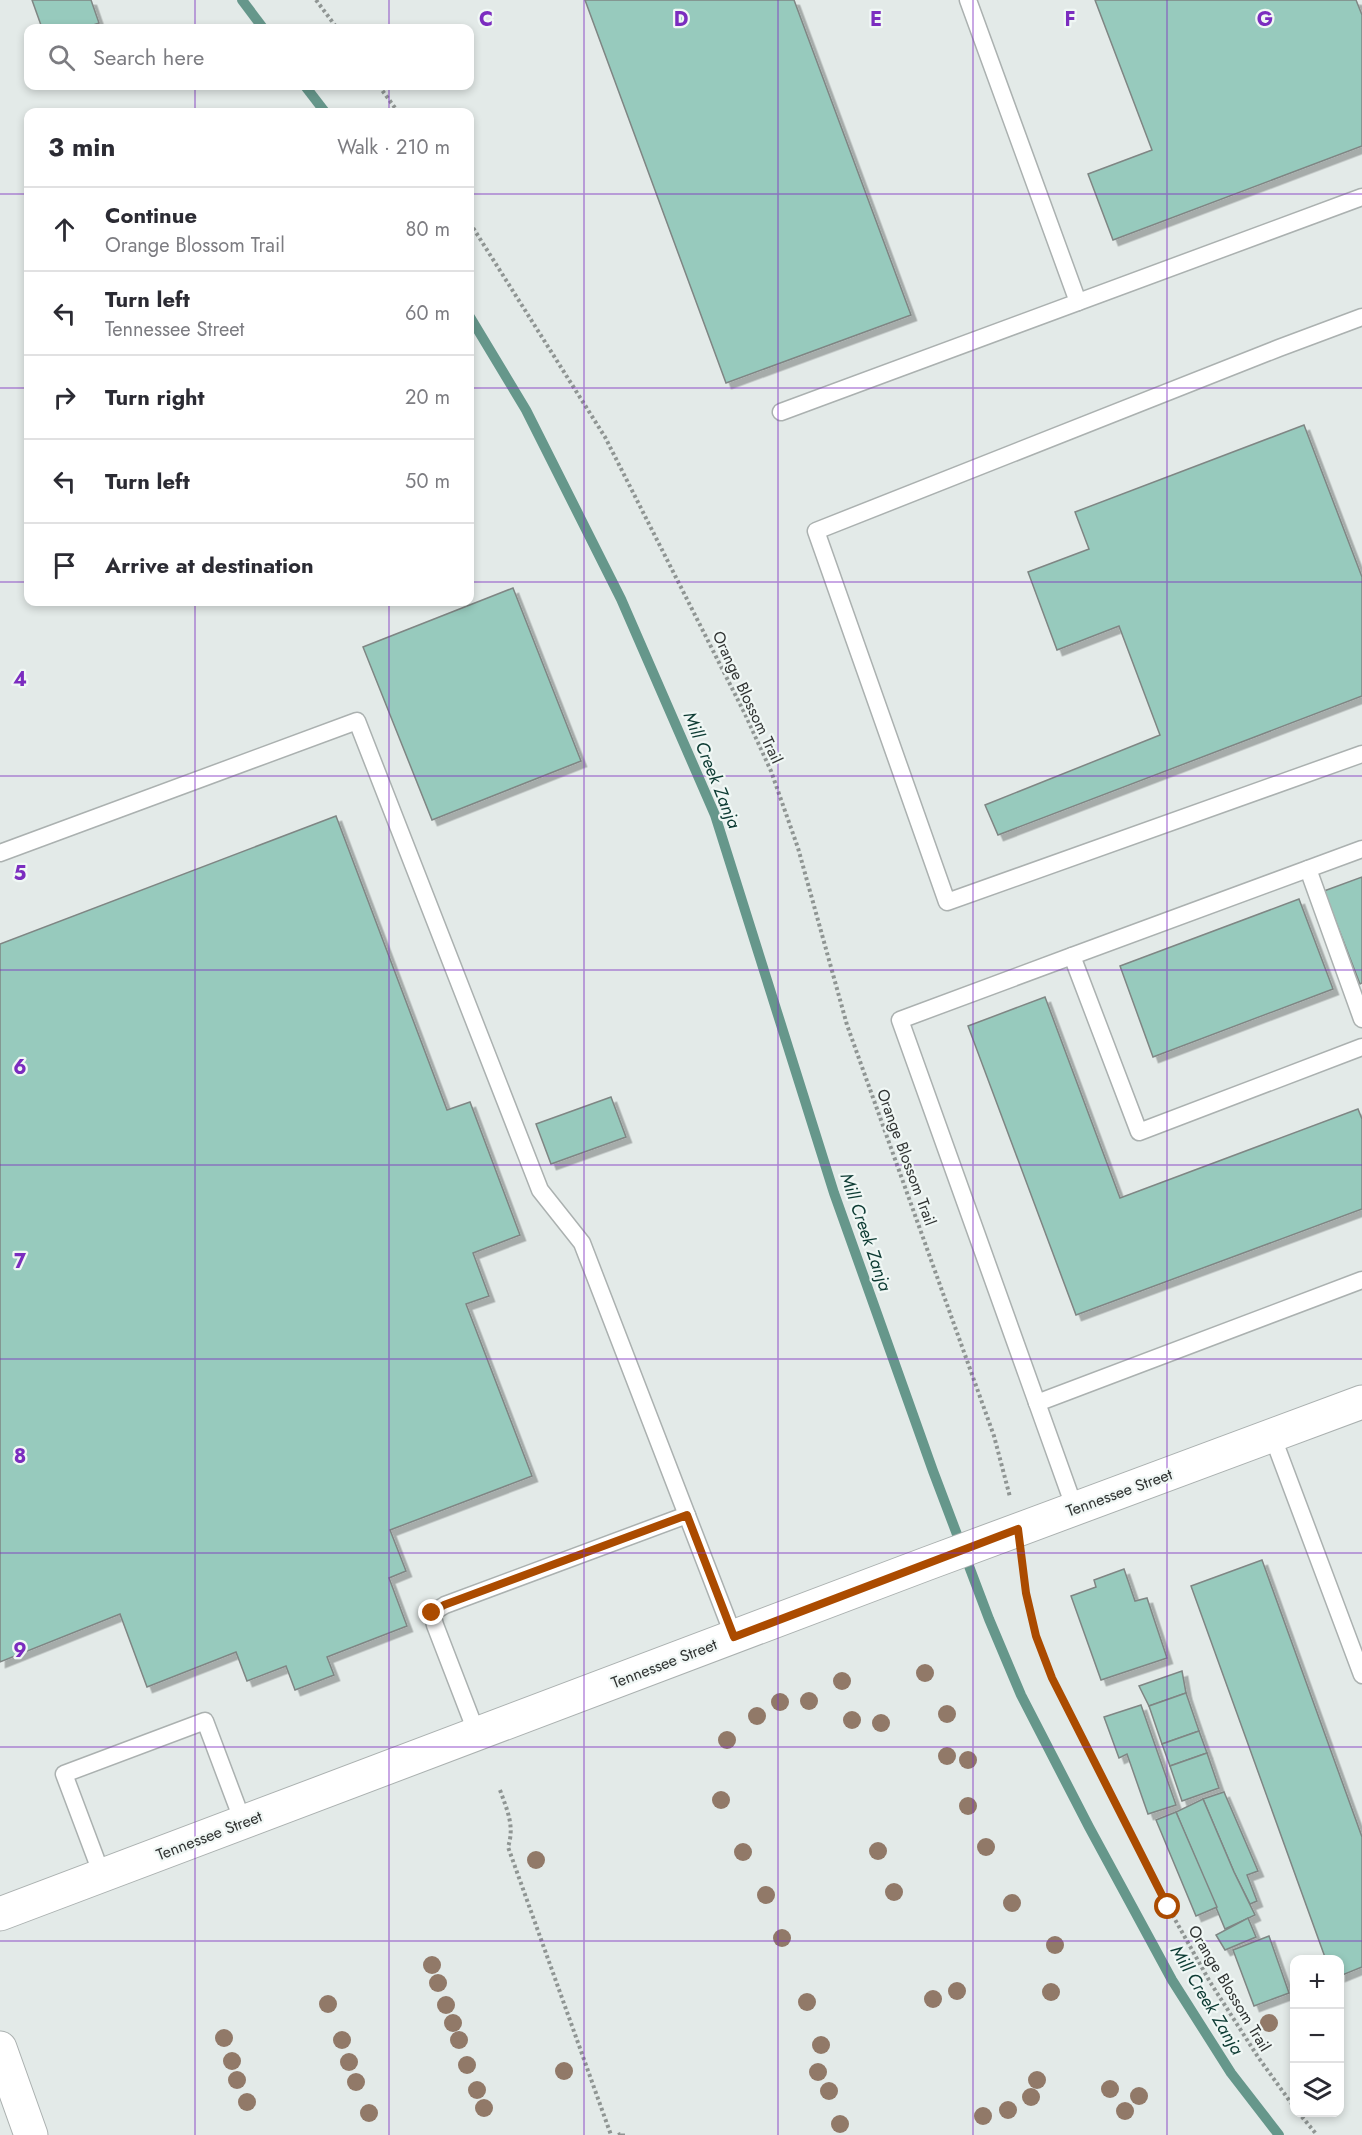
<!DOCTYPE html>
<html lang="en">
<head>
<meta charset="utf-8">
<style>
	:root { --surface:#fff; --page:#f7f7f7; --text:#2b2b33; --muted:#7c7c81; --line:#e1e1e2 }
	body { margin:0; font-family:Jost,sans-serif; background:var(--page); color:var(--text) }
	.controls { position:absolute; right:18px; bottom:18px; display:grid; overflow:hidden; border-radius:12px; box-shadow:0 3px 9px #0003 }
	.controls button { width:54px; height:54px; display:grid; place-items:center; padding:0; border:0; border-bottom:2px solid var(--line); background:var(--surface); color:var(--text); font:30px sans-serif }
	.stop { position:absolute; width:18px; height:18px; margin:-14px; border:4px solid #ab4b00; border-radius:50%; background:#fff }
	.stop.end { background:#ab4b00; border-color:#fff; box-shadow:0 2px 6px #0008 }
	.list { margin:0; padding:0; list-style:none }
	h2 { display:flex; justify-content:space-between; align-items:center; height:78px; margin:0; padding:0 24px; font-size:26px }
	h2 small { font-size:20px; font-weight:400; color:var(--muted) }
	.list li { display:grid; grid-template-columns:39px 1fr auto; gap:18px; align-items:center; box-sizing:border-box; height:84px; padding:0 24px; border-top:2px solid var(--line) }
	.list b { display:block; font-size:22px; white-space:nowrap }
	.list p { margin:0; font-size:20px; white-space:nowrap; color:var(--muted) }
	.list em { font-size:20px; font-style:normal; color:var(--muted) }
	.icon { flex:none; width:33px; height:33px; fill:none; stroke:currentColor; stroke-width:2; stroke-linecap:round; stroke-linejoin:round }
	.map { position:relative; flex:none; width:1362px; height:2135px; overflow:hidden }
	.search { position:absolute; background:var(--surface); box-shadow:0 3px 9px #0003; left:24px; top:24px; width:450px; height:66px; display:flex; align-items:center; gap:15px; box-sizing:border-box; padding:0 21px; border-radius:12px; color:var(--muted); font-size:22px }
	.panel { position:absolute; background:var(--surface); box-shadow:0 3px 9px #0003; left:24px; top:108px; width:450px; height:498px; border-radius:12px }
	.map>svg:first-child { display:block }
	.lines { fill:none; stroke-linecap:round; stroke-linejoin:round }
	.stream { stroke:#66978b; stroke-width:10 }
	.building { fill:#97cabd; stroke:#7f8684; stroke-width:1.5; filter:url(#shadow) }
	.service-casing { stroke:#abb1b0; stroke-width:19 }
	.tertiary-casing { stroke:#abb1b0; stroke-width:35 }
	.secondary-casing { stroke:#abb1b0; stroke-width:35 }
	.path { stroke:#8f9593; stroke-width:4; stroke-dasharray:3 3; stroke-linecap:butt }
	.service { stroke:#fff; stroke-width:16 }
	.tertiary { stroke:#fff; stroke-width:33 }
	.secondary { stroke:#fff; stroke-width:33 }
	.tree { fill:#917968 }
	.route { stroke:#ab4b00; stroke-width:8 }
	.grid { fill:none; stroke:#7b2cbf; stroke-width:1.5; stroke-opacity:0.55 }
	.labels { text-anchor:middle; stroke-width:4.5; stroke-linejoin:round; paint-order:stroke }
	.street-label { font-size:16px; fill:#313433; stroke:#f0f7f5 }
	.water-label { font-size:18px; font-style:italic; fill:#0c3a32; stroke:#f0f7f5 }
	.grid-label { font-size:20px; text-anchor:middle; font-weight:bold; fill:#7b2cbf; stroke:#f0f7f5; stroke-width:4.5; stroke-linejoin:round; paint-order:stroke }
</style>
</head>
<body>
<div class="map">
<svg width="1362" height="2135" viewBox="0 0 1362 2135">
	<defs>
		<filter id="shadow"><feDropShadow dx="5.5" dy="5.5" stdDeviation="0" flood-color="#0004"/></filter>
	</defs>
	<rect width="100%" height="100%" fill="#e3eae8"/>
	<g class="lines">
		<!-- stream -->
		<g class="stream">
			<polyline points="242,0 263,28"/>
			<polyline points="305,86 325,112"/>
			<polyline points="470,317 526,410 621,599 715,815 834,1193 933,1471 989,1619 1021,1695 1089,1827 1172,1980 1231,2073 1279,2135"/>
		</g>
	</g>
	<!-- building -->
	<g class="building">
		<polygon points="32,0 91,0 99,23 85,28 42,28"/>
		<polygon points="585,0 794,0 911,315 726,383"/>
		<polygon points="1095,0 1356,0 1362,15 1362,146 1113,240 1088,174 1152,150"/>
		<polygon points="1304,425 1362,577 1362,696 998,835 985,805 1160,735 1119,626 1057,650 1028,572 1089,549 1075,512"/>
		<polygon points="513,588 581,761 432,820 363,647"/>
		<polygon points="336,816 447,1110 470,1102 520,1235 473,1253 489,1296 466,1304 532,1476 390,1530 406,1571 389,1578 407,1626 327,1657 334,1675 295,1690 286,1666 247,1681 236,1652 147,1687 120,1614 0,1662 0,944"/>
		<polygon points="1362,877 1362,983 1360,984 1324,891"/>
		<polygon points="1299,899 1333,989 1153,1057 1120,966"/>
		<polygon points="1045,997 1120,1198 1358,1109 1362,1119 1362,1209 1076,1315 968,1026"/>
		<polygon points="611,1097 626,1137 551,1164 536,1124"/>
		<polygon points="1262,1560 1362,1837 1362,1967 1340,1976 1340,1960 1326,1960 1191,1586"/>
		<polygon points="1124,1569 1135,1601 1147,1598 1167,1658 1101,1680 1071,1596 1096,1587 1094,1580"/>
		<polygon points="1182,1671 1186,1693 1149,1706 1139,1686"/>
		<polygon points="1186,1693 1199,1731 1162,1744 1149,1706"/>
		<polygon points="1141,1705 1176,1805 1148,1814 1127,1754 1119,1758 1104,1717"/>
		<polygon points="1199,1731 1207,1753 1170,1766 1162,1744"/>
		<polygon points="1207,1753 1219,1788 1182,1801 1170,1766"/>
		<polygon points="1224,1792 1258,1871 1247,1875 1257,1901 1250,1904 1234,1872 1203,1799"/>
		<polygon points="1203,1799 1234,1872 1255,1915 1225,1929 1176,1812"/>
		<polygon points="1176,1812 1217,1907 1196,1916 1156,1820"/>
		<polygon points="1248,1918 1256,1937 1225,1950 1216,1935"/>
		<polygon points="1269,1936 1289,1993 1254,2006 1233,1950"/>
	</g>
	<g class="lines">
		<defs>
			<g id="service">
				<polyline points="968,0 1078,302"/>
				<polyline points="1362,317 1279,348 816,531 947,902 1362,754"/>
				<polyline points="781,412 1362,197"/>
				<polyline points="0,853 357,721 540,1190 582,1243 734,1637"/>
				<polyline points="1308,869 1362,1019"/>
				<polyline points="1072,956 1362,849"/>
				<polyline points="1037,1403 1362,1280"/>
				<polyline points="1272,1435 1362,1675"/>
				<polyline points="1075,1509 900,1020 1072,956 1139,1132 1362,1047"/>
				<polyline points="477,1734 435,1625 432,1613 445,1605 687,1515"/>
				<polyline points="102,1875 64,1774 205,1721 243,1822"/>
			</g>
			<polyline id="tertiary" points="0,2048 31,2135"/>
			<polyline id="secondary" points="0,1914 926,1564 1362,1402"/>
		</defs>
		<!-- service casing -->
		<use href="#service" class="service-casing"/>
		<!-- tertiary casing -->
		<use href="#tertiary" class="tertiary-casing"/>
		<!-- secondary casing -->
		<use href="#secondary" class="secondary-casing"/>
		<!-- path -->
		<g class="path">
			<polyline points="316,0 337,28"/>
			<polyline points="379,86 398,112"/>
			<polyline points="470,223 605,437 745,714 771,771 798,848 847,1025 994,1436 1010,1497"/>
			<polyline points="1023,1564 1026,1593 1036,1636 1052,1678 1168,1907 1210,1982 1258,2057 1294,2107"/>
			<path d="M 500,1790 C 507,1810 515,1826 508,1847 L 611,2135"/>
			<polyline points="1298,2112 1317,2135"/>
			<polyline points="618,2135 623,2133 623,2135"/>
		</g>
		<!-- service -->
		<use href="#service" class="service"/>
		<!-- tertiary -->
		<use href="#tertiary" class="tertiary"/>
		<!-- secondary -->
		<use href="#secondary" class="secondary"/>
	</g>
	<!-- trees -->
	<g class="tree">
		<circle cx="925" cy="1673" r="9"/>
		<circle cx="842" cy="1681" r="9"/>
		<circle cx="809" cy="1701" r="9"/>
		<circle cx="780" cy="1702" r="9"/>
		<circle cx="947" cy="1714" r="9"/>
		<circle cx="757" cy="1716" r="9"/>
		<circle cx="852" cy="1720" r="9"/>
		<circle cx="881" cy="1723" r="9"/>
		<circle cx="727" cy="1740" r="9"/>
		<circle cx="947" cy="1756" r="9"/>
		<circle cx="968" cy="1760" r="9"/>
		<circle cx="721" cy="1800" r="9"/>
		<circle cx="968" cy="1806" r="9"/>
		<circle cx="986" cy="1847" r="9"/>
		<circle cx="878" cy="1851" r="9"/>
		<circle cx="743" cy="1852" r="9"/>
		<circle cx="536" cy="1860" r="9"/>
		<circle cx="894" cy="1892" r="9"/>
		<circle cx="766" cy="1895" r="9"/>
		<circle cx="1012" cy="1903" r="9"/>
		<circle cx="782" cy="1938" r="9"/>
		<circle cx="1055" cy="1945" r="9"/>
		<circle cx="432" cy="1965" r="9"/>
		<circle cx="438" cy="1983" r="9"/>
		<circle cx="957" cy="1991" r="9"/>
		<circle cx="1051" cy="1992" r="9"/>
		<circle cx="933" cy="1999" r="9"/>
		<circle cx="807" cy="2002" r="9"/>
		<circle cx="328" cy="2004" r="9"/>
		<circle cx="446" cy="2005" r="9"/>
		<circle cx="453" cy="2023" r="9"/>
		<circle cx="1269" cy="2023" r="9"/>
		<circle cx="224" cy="2038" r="9"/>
		<circle cx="342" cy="2040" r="9"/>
		<circle cx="459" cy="2040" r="9"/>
		<circle cx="821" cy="2045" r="9"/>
		<circle cx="232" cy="2061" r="9"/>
		<circle cx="349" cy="2062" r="9"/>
		<circle cx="467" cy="2065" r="9"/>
		<circle cx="564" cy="2071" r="9"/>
		<circle cx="818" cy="2072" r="9"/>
		<circle cx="237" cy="2080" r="9"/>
		<circle cx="1037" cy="2080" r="9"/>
		<circle cx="356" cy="2082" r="9"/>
		<circle cx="1110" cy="2089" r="9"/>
		<circle cx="477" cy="2090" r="9"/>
		<circle cx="829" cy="2091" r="9"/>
		<circle cx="1139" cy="2096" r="9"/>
		<circle cx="1031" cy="2097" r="9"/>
		<circle cx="247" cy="2102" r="9"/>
		<circle cx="484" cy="2108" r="9"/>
		<circle cx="1008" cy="2110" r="9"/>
		<circle cx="1125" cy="2111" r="9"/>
		<circle cx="369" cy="2113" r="9"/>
		<circle cx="983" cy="2116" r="9"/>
		<circle cx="840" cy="2124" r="9"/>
	</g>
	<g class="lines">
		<!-- route -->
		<polyline class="route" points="432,1613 444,1605 687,1515 734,1637 1018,1529 1026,1593 1036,1636 1052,1678 1168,1907"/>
	</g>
	<!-- grid -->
	<path class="grid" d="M 195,0 L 195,28M 389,0 L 389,28M 584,0 L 584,2135M 778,0 L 778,2135M 973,0 L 973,2135M 1167,0 L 1167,2135M 195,86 L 195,112M 389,86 L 389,112M 0,194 L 28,194M 470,194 L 1362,194M 0,388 L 28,388M 470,388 L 1362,388M 0,582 L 28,582M 470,582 L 1362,582M 195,602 L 195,2135M 389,602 L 389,2135M 0,776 L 1362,776M 0,970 L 1362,970M 0,1165 L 1362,1165M 0,1359 L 1362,1359M 0,1553 L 1362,1553M 0,1747 L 1362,1747M 0,1941 L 1362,1941"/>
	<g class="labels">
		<!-- street labels -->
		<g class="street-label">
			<text transform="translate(748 697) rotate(65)" y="6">Orange Blossom Trail</text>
			<text transform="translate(907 1157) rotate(70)" y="6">Orange Blossom Trail</text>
			<text transform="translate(1119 1492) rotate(-20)" y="6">Tennessee Street</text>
			<text transform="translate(664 1663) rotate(-21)" y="6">Tennessee Street</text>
			<text transform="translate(209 1835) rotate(-21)" y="6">Tennessee Street</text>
			<text transform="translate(1230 1988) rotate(59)" y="6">Orange Blossom Trail</text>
		</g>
		<!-- water labels -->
		<g class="water-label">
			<text transform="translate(712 770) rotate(68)" y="6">Mill Creek Zanja</text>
			<text transform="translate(866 1232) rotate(71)" y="6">Mill Creek Zanja</text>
			<text transform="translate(1207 2000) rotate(59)" y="6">Mill Creek Zanja</text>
		</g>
	</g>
	<g class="grid-label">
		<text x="486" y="26">C</text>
		<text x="681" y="26">D</text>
		<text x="876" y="26">E</text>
		<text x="1070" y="26">F</text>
		<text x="1265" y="26">G</text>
		<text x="20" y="686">4</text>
		<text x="20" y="880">5</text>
		<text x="20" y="1074">6</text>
		<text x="20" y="1268">7</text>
		<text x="20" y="1463">8</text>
		<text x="20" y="1657">9</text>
	</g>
</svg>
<div class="controls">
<button>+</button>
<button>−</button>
<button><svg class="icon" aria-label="layers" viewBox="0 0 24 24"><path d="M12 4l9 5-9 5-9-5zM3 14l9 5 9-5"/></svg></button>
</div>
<div class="stop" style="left:1168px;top:1907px"></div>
<div class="stop end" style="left:432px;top:1613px"></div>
<div class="search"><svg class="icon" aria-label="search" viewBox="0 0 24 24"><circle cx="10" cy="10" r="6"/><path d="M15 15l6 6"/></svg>Search here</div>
<section class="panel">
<h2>3 min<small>Walk · 210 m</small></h2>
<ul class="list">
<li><svg class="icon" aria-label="ahead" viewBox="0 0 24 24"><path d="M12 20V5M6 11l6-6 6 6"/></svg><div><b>Continue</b><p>Orange Blossom Trail</p></div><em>80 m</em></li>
<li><svg class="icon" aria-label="left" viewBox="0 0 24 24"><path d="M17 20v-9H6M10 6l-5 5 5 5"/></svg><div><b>Turn left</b><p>Tennessee Street</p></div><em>60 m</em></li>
<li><svg class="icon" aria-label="right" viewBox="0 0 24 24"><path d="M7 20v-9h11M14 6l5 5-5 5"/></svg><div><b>Turn right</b></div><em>20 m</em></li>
<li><svg class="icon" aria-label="left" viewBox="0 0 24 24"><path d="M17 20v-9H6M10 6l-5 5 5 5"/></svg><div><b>Turn left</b></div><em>50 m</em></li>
<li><svg class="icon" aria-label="arrive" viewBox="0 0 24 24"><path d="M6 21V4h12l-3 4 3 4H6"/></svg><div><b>Arrive at destination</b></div></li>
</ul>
</section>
</div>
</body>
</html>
